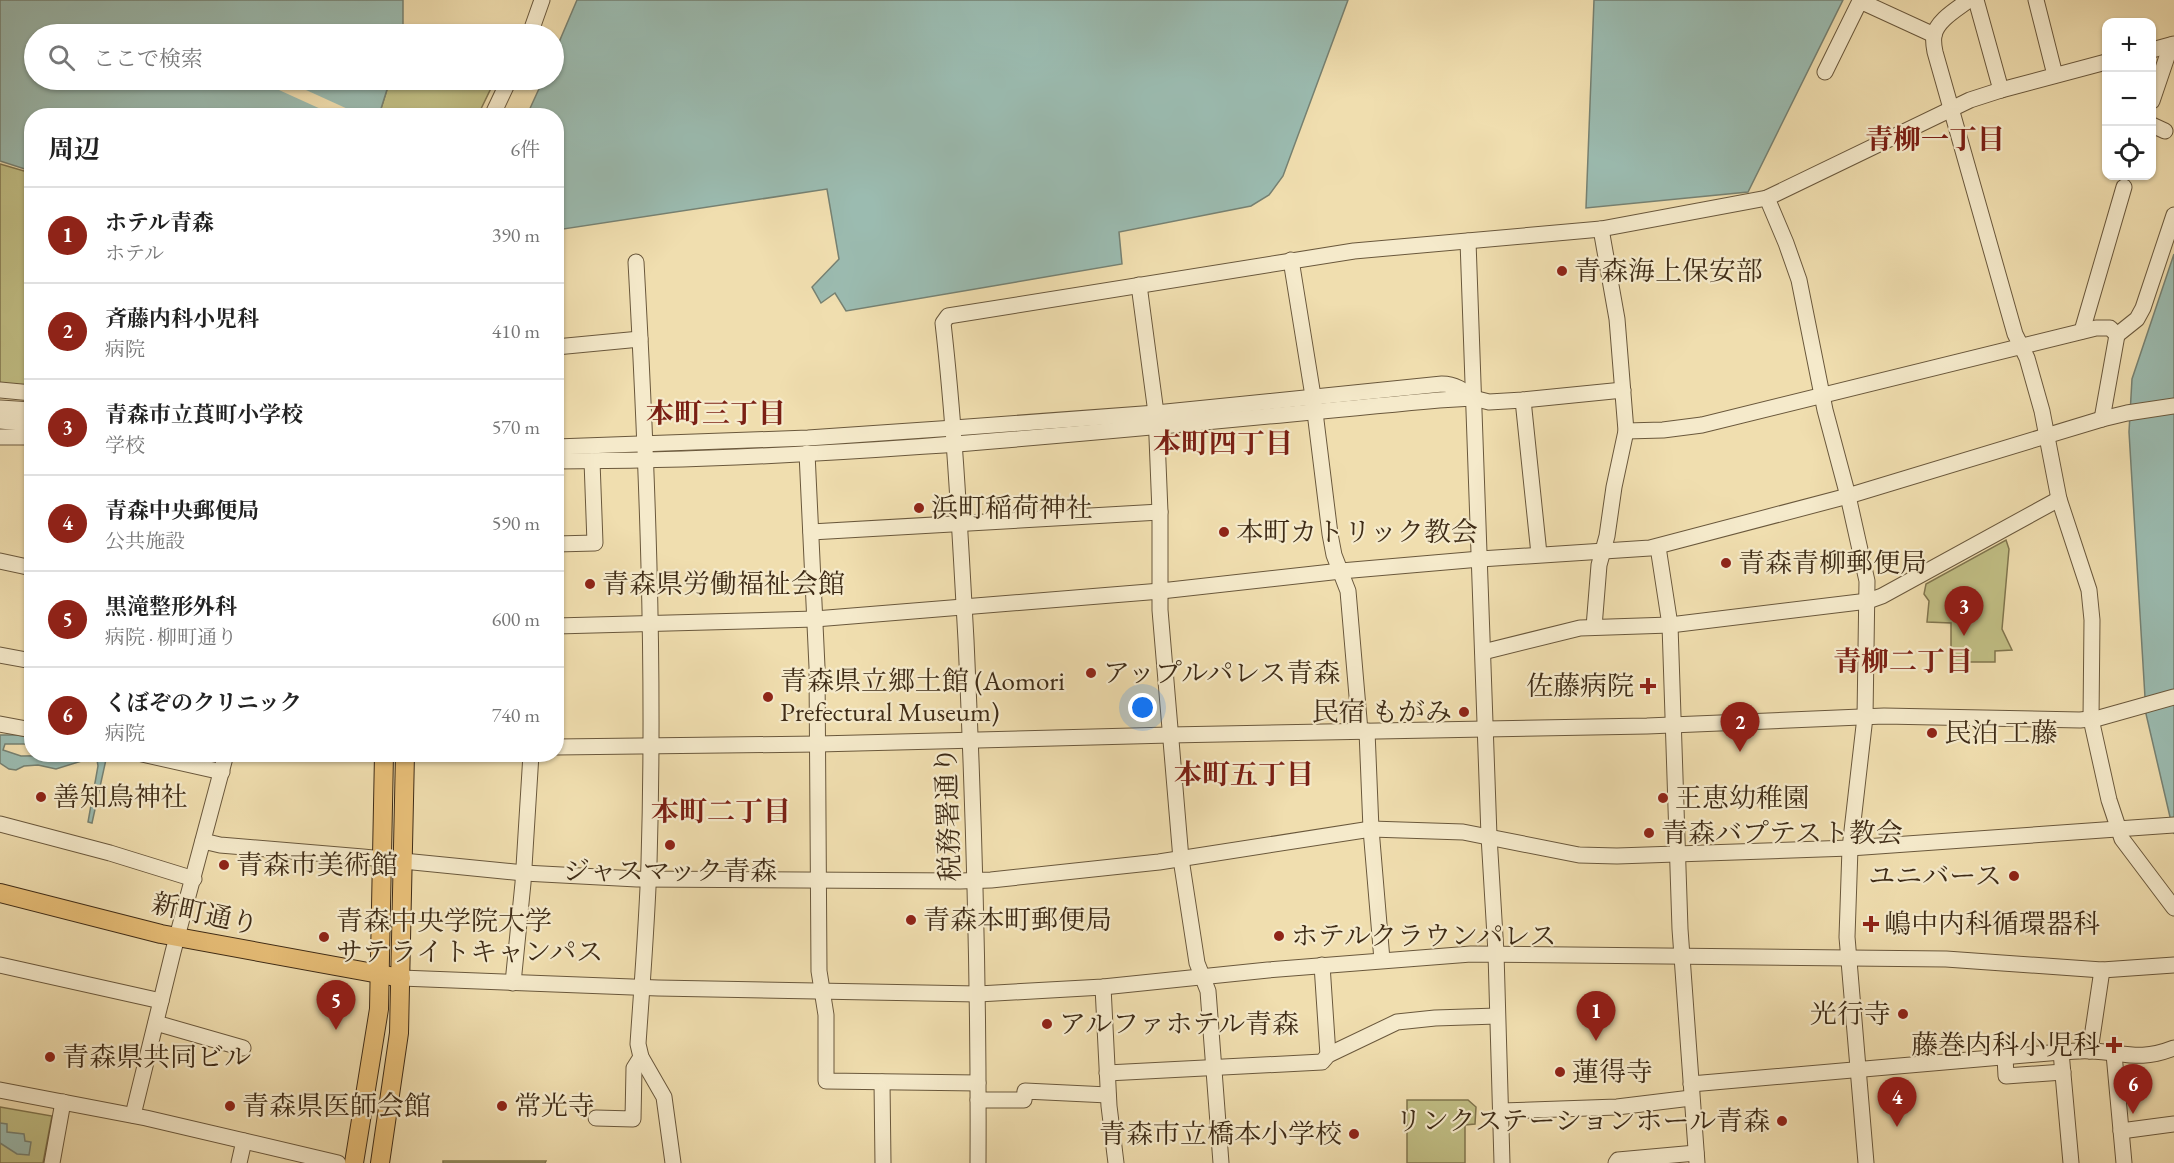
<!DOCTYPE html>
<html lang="ja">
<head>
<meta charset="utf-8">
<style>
	:root { --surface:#fff; --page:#f2f2f2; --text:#222; --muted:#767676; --line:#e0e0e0; --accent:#8f2418 }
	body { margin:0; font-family:"EB Garamond","Noto Serif JP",serif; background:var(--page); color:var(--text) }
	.controls { position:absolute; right:18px; top:18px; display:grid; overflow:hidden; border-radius:12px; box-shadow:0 2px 4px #0004 }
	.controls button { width:54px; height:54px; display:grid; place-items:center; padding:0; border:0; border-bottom:2px solid var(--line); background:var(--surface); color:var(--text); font:30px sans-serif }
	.you { position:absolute; left:1143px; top:708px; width:21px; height:21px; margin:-15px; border:4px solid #fff; border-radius:50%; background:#1a73e8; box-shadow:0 0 0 9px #1a73e833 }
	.badge { display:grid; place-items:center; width:39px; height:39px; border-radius:50%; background:var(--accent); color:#fff; font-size:20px; font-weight:700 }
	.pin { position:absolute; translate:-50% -50px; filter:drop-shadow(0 2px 3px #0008) }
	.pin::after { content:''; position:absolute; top:32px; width:21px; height:18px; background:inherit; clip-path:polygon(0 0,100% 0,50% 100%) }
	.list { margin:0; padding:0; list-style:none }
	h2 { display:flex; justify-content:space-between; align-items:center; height:78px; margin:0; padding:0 24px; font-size:26px }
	h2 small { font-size:20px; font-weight:400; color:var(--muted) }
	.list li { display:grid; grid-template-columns:39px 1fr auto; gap:18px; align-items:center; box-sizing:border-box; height:96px; padding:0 24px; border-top:2px solid var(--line) }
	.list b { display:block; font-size:22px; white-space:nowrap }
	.list p { margin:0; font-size:20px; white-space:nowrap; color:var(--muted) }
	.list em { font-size:20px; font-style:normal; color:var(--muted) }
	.icon { flex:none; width:33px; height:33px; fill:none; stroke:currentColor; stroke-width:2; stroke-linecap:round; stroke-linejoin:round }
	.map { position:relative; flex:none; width:2174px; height:1163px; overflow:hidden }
	.search { position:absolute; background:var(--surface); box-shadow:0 2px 4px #0004; left:24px; top:24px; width:540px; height:66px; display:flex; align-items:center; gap:15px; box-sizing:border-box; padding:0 21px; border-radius:33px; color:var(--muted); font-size:22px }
	.panel { position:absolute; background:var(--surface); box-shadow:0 2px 4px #0004; left:24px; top:108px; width:540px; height:654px; border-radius:24px }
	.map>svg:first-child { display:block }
	.green { fill:#c1bf85; stroke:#80754e; stroke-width:1.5 }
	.water { fill:#9bbbb0; stroke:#768172; stroke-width:1.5 }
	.pier { fill:#f0deaf }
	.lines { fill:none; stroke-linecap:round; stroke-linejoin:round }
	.minor-casing { stroke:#6a583c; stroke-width:17 }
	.major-casing { stroke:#3e2b16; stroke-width:20 }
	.minor { stroke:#f5eacb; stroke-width:15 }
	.major { stroke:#e8bf78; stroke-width:18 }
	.poi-dot { fill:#8f2418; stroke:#f5eacb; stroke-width:2 }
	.labels { text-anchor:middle; stroke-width:4.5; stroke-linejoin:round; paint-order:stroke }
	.poi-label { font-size:27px; fill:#3e2b16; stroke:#f5eacb; text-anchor:start }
	.street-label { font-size:27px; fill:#3e2b16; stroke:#f5eacb }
	.neighbourhood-label { font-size:28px; font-weight:bold; fill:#7a1f14; stroke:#f5eacb }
</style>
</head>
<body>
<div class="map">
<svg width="2174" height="1163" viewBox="0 0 2174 1163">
	<rect width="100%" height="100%" fill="#f0deaf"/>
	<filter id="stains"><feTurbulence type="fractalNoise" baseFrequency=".00333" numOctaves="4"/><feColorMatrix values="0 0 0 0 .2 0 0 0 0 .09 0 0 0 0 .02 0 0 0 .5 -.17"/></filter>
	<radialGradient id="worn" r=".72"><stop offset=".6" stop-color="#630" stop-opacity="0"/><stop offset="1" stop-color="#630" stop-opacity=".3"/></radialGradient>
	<!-- green -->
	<g class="green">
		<polygon points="390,80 495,80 478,115 379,115"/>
		<polygon points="0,164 31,173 31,386 0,383"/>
		<polygon points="2006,540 2009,549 2002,629 2012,650 1995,651 1995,662 1951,662 1951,623 1927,622 1929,601 1924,594 1926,584"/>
		<polygon points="1407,1100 1468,1100 1476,1107 1475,1124 1465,1125 1465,1163 1407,1163"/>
		<polygon points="0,1107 52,1116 43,1163 0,1163"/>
		<polygon points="443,1161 546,1161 545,1163 443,1163"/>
	</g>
	<!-- water -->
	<g class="water">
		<polygon points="0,0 403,0 403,34 34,34 34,80 390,80 379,115 32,116 31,171 0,161"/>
		<polygon points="577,0 1348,0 1283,176 1269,195 1251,206 1119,232 1122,264 846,311 835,293 821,303 812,287 839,259 827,189 557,230 556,116 527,115 543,80 554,80 554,54"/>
		<polygon points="1594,0 1843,0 1748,192 1586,208"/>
		<polygon points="2174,254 2174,834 2146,714 2129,432 2132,379"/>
		<polygon points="0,735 18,735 31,738 31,744 5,744 3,750 21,756 107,755 92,823 88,822 98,766 97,760 88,759 56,769 38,765 24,766 16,770 9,769 0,763"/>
		<polygon points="0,1123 7,1124 7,1132 24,1134 25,1141 31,1142 29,1155 17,1154 0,1143"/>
	</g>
	<!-- pier -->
	<polygon class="pier" points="257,80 284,80 361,115 334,115"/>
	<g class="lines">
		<defs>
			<g id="minor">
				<path d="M 1969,0 C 1957,9 1936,21 1934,36 C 1933,41 1934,47 1935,52 L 2015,334 L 2027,358 L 2042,411 L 2059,499 L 2089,590 L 2092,620 L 2091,719 L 2109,800 L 2122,839 L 2174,908"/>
				<polyline points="1976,0 2001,90"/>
				<polyline points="2036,0 2055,75"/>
				<polyline points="530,34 542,0"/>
				<polyline points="2152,50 2174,44"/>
				<polyline points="1825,72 1860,1 1934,35"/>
				<polyline points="2152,101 2171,45"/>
				<polyline points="492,116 509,80"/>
				<polyline points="2152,125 2165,131"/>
				<polyline points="1468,241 1489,836 1496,953 1502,1163"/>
				<polyline points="1291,260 1313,396 1330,534 1334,555 1348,591 1360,731"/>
				<path d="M 636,262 C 647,462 655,663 649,863 C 647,924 642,984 638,1044 L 641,1057 L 664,1097 L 673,1163"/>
				<polyline points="1139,285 1156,413 1160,512 1160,610 1181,859 1197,963 1208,991 1221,1163"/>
				<polyline points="2082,331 2124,187"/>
				<polyline points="2117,335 2137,319 2143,308 2174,215"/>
				<polyline points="556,347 640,339"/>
				<polyline points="0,390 32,393"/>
				<polyline points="1523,400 1539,554"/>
				<polyline points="0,408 32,410"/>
				<polyline points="2102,419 2117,335"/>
				<polyline points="0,421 32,424"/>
				<polyline points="1626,431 1663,430 1702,425 2096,328 2110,328 2117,335"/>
				<polyline points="0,437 32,437"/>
				<path d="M 556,447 L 808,438 L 954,428 L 1156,413 L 1442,384 C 1455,384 1463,390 1473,398"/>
				<polyline points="807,453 817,667 819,971 826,1015 826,1081 978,1083"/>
				<path d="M 556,461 C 851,461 1145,427 1439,400 L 1473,398 L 1489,402 L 1523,400 L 1623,390"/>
				<polyline points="811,532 1160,512"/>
				<polyline points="556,544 595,543 592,461"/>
				<polyline points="1658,547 1670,625 1680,929 1697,1163"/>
				<polyline points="0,561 32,568"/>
				<polyline points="556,626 815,619 1161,591 1341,571 1480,559 1650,548 1848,496 2102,419 2127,413 2174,406"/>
				<polyline points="1594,627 1599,565 1607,536 1614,487 1626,431 1617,319 1601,229"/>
				<polyline points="1483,652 1580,628 1670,625 1868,601 1882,596 2059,499"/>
				<polyline points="0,655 32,661"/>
				<polyline points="0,724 32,730"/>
				<polyline points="1367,731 1371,829 1382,960"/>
				<polyline points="556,747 818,744 1170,735 1647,726 1884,716 2080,720 2099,718 2174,697"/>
				<polyline points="142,754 222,772"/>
				<polyline points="0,824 110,853 194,879"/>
				<polyline points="203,841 220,845 363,857 524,873 637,879 960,881 991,880 1159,862 1371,829 1463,832 1579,855 1617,856 1850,848 2174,825"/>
				<polyline points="0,965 161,1001"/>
				<polyline points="1322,965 1328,1055"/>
				<polyline points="401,978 658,988 978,994 1103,987 1268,970 1471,954 1946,959 2102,970 2174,965"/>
				<polyline points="513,983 523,883 531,754"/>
				<polyline points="1103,987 1109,1106 1116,1163"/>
				<polyline points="156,1023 243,1048"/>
				<polyline points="2090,1051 2102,970"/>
				<polyline points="2061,1052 2071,1163"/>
				<polyline points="2114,1054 2124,1163"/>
				<polyline points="2005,1057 2006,1076 2063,1072"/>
				<polyline points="1107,1073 1322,1062 1328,1055 1397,1022 1435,1018 1497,1016"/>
				<polyline points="882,1082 883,1163"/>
				<path d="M 1691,1084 L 2061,1052 C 2071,1052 2081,1050 2090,1051 C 2125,1052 2138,1062 2174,1048"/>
				<polyline points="0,1090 146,1118 338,1163"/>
				<polyline points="978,1100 1024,1100 1025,1091 1108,1095"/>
				<polyline points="1501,1111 1617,1107 1691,1098"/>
				<polyline points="133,1115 173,952 226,754"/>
				<polyline points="596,1118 633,1119 634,1068 641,1057"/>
				<polyline points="2121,1131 2174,1124"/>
				<polyline points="52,1163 63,1102"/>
				<polyline points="239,1163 244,1141"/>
				<path d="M 978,1163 C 979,989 974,814 966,640 C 960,534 955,428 943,323 L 948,316 L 1354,251 L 1601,229 L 1767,198"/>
				<polyline points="1616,1163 1618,1160 1696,1153"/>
				<polyline points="1866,1163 1847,937 1850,848 1865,717 1867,581 1848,496 1825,410 1799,280 1786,243 1767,198 1970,100 2001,90 2106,62"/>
			</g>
			<g id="major">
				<polyline points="0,893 161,934 401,978"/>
				<polyline points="354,1163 379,1009 384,754"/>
				<polyline points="380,1163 399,1033 405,754"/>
			</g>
		</defs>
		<!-- minor casing -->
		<use href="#minor" class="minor-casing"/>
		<!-- major casing -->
		<use href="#major" class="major-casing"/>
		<!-- minor -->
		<use href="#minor" class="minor"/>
		<!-- major -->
		<use href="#major" class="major"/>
	</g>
	<!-- markers -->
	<g class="poi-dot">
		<circle cx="1562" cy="271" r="6"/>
		<circle cx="919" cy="508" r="6"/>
		<circle cx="1224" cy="532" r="6"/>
		<circle cx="1726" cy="563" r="6"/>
		<circle cx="590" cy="584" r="6"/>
		<circle cx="1091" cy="673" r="6"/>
		<path d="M1645 677h6v6h6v6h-6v6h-6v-6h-6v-6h6z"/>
		<circle cx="768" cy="697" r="6"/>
		<circle cx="1464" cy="712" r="6"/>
		<circle cx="1932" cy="733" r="6"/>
		<circle cx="41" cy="797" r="6"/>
		<circle cx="1663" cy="798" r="6"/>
		<circle cx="1649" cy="833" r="6"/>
		<circle cx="670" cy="845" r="6"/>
		<circle cx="224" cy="865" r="6"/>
		<circle cx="2014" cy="876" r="6"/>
		<circle cx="911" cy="920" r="6"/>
		<path d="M1868 915h6v6h6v6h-6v6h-6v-6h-6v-6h6z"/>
		<circle cx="1279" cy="936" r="6"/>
		<circle cx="324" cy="937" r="6"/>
		<circle cx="1903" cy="1014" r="6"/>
		<circle cx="1047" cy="1024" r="6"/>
		<path d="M2111 1036h6v6h6v6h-6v6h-6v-6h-6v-6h6z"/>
		<circle cx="50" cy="1057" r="6"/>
		<circle cx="1560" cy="1072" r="6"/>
		<circle cx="230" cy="1106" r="6"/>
		<circle cx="502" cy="1106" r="6"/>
		<circle cx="1782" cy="1121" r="6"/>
		<circle cx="1354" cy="1134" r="6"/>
	</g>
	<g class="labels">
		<!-- poi labels -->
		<g class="poi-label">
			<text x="1574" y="280">青森海上保安部</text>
			<text x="931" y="517">浜町稲荷神社</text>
			<text x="1236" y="541">本町カトリック教会</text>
			<text x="1738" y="572">青森青柳郵便局</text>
			<text x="602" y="593">青森県労働福祉会館</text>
			<text x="1103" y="682">アップルパレス青森</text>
			<text x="780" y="690">青森県立郷土館 (Aomori<tspan x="780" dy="31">Prefectural Museum)</tspan></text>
			<text x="1634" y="695" text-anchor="end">佐藤病院</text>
			<text x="1452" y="721" text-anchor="end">民宿 もがみ</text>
			<text x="1944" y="742">民泊 工藤</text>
			<text x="53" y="806">善知鳥神社</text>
			<text x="1675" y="807">王恵幼稚園</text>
			<text x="1661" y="842">青森バプテスト教会</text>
			<text x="236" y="874">青森市美術館</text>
			<text x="670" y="880" text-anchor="middle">ジャスマック青森</text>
			<text x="2002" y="885" text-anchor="end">ユニバース</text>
			<text x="923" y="929">青森本町郵便局</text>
			<text x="336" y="930">青森中央学院大学<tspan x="336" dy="31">サテライトキャンパス</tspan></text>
			<text x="1884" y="933">嶋中内科循環器科</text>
			<text x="1291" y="945">ホテルクラウンパレス</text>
			<text x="1891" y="1023" text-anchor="end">光行寺</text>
			<text x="1059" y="1033">アルファホテル青森</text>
			<text x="2100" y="1054" text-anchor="end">藤巻内科小児科</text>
			<text x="62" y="1066">青森県共同ビル</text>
			<text x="1572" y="1081">蓮得寺</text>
			<text x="242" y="1115">青森県医師会館</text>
			<text x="514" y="1115">常光寺</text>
			<text x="1770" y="1130" text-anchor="end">リンクステーションホール青森</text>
			<text x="1342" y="1143" text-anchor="end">青森市立橋本小学校</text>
		</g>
		<!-- street labels -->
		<g class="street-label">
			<text transform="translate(948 814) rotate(-92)" y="9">税務署通り</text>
			<text transform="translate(205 914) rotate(12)" y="9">新町通り</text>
		</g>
		<!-- neighbourhood labels -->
		<g class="neighbourhood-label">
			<text x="1935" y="149">青柳一丁目</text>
			<text x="716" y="423">本町三丁目</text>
			<text x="1223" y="453">本町四丁目</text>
			<text x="1903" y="671">青柳二丁目</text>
			<text x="1244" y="784">本町五丁目</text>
			<text x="721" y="821">本町二丁目</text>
		</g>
	</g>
	<rect width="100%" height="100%" filter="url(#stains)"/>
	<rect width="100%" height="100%" fill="url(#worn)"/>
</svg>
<div class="controls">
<button>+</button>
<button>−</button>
<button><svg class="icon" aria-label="locate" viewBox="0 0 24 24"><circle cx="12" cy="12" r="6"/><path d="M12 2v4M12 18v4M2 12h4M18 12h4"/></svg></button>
</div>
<div class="you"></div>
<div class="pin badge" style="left:1596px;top:1041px">1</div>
<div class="pin badge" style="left:1740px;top:752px">2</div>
<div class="pin badge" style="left:1964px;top:636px">3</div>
<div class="pin badge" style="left:1897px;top:1127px">4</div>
<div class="pin badge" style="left:336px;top:1030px">5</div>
<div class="pin badge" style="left:2133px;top:1114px">6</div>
<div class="search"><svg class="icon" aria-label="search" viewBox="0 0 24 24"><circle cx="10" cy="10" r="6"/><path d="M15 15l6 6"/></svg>ここで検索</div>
<section class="panel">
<h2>周辺<small>6件</small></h2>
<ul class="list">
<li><span class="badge">1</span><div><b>ホテル青森</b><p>ホテル</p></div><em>390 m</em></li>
<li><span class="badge">2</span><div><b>斉藤内科小児科</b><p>病院</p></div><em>410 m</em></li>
<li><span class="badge">3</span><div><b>青森市立莨町小学校</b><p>学校</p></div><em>570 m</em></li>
<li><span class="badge">4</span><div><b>青森中央郵便局</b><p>公共施設</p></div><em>590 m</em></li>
<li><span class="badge">5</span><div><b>黒滝整形外科</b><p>病院 · 柳町通り</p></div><em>600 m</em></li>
<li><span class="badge">6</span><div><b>くぼぞのクリニック</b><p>病院</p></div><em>740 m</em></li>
</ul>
</section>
</div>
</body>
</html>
